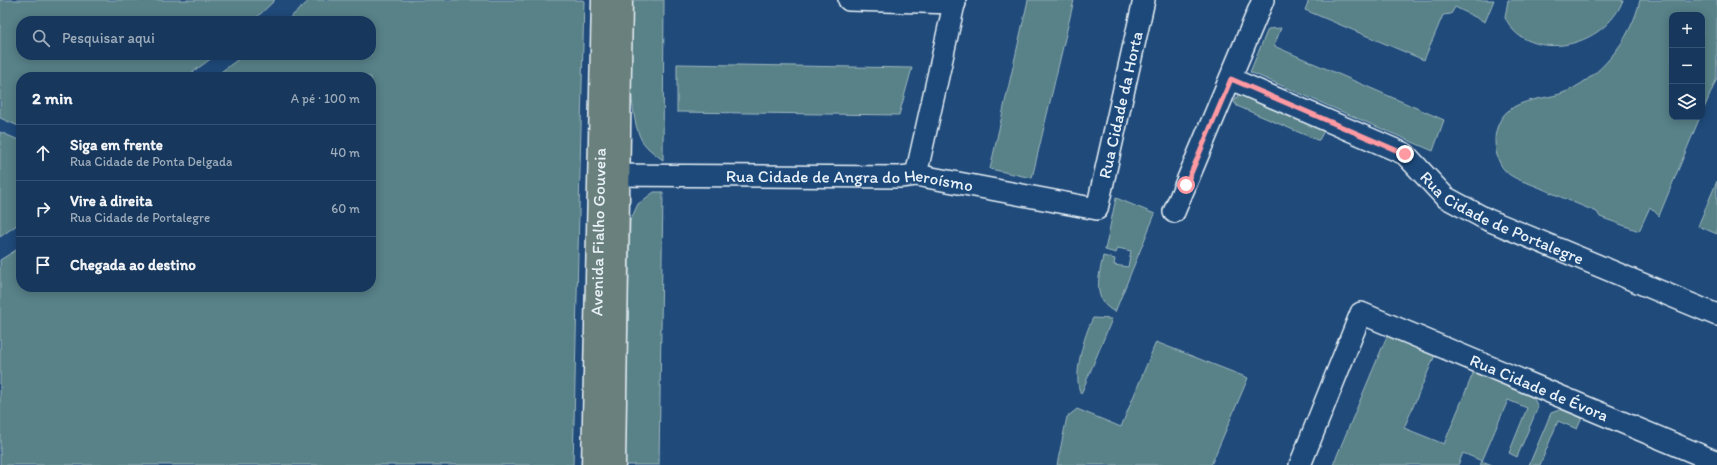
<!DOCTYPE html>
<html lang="pt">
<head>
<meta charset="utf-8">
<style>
	:root { --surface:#17385c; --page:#244365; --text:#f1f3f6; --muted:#9eacbb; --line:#365272 }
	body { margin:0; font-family:Itim,sans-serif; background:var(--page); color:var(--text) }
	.controls { position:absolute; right:12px; top:12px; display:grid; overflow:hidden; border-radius:8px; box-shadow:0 2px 10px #0003 }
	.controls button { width:36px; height:36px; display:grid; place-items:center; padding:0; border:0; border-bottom:1px solid var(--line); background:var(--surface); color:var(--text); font:20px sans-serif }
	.stop { position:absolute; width:12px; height:12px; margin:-9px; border:3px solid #ff9aa2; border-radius:50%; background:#fff }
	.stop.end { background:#ff9aa2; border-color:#fff; box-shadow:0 1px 4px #0008 }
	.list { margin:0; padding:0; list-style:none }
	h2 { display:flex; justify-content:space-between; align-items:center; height:52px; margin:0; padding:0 16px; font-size:17px }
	h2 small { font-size:13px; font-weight:400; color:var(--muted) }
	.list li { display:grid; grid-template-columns:26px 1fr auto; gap:12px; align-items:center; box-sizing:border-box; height:56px; padding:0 16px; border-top:1px solid var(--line) }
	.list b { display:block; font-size:15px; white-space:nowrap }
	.list p { margin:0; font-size:13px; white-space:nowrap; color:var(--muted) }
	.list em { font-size:13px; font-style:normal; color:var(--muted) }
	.icon { flex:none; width:22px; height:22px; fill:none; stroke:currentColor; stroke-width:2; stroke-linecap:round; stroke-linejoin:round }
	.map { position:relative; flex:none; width:1717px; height:465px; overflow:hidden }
	.search { position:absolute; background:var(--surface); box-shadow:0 2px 10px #0003; left:16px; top:16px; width:360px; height:44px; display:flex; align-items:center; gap:10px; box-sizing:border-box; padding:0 14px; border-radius:16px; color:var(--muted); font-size:15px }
	.panel { position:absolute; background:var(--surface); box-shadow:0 2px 10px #0003; left:16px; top:72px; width:360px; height:220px; border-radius:16px }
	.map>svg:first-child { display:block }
	.green { fill:#588188; stroke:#a0b9c0 }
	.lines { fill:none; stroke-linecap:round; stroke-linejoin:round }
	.minor-casing { stroke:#e8f1f8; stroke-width:24 }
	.primary-casing { stroke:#e8f1f8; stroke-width:25 }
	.minor { stroke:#1f4a7a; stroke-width:21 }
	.primary { stroke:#6a807d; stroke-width:22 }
	.route { stroke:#ff9aa2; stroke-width:5 }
	.labels { text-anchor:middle; stroke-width:3; stroke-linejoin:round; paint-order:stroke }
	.street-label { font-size:17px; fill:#e8f1f8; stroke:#1f4a7a }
</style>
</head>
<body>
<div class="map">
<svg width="1717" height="465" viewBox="0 0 1717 465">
	<rect width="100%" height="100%" fill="#1f4a7a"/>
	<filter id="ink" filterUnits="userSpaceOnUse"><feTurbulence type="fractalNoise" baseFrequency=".025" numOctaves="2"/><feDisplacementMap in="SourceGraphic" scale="8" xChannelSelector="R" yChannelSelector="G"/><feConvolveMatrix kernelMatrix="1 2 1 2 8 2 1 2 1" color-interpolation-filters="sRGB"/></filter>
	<g filter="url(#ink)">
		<!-- green -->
		<g class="green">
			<polygon points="0,0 275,0 253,21 21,21 21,55 216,55 186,77 21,77 21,127 0,118"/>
			<polygon points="310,0 584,0 573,465 0,465 0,260 21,247 21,287 371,287 371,77 214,77 244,55 371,55 371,21 286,21"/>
			<path d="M 632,0 L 664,0 L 663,160 C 655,154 646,148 641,139 C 626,110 632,34 632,0 Z"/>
			<polygon points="1028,0 1074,0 1032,178 990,169"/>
			<polygon points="1309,0 1494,0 1485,22 1455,7 1451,14 1443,15 1424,60 1305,10"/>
			<path d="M 1508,0 L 1623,0 C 1609,38 1556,59 1520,36 C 1513,32 1509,24 1505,18 Z"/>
			<path d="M 1640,0 L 1717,0 L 1717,78 L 1702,113 L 1702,15 L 1672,15 L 1672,117 L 1700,117 L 1659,216 L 1650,207 L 1639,231 L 1600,217 L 1597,212 C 1577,204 1556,195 1536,186 C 1528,183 1517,180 1510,175 C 1499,167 1495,154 1495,140 C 1495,130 1500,117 1508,111 C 1522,99 1544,99 1560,94 C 1599,80 1631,40 1640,0 Z"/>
			<polygon points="1281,28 1274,46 1444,120 1433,151 1250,72 1268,29"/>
			<polygon points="677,64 912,68 899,115 677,112"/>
			<polygon points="1240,92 1323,129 1324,131 1319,140 1317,140 1237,106 1234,102"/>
			<polygon points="0,132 21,141 21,222 0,237"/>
			<polygon points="1717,181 1717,234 1698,226"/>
			<polygon points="654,192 663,192 659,465 625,465 630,221 638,204"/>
			<path d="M 1116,198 L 1155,214 L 1115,312 C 1091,300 1099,277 1103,256 L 1115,259 L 1114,265 L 1128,267 L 1131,251 L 1118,248 L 1116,253 L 1105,250 Z"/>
			<path d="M 1093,318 L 1112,319 L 1081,394 C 1072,377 1084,335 1093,318 Z"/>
			<polygon points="1387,336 1435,355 1404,428 1444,444 1474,371 1533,397 1538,407 1517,457 1509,453 1527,408 1508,400 1482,461 1492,465 1480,465 1482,461 1463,453 1458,465 1333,465"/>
			<polygon points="1156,342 1248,378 1211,465 1057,465 1067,417 1077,409 1121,427"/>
			<polygon points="1562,409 1582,418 1577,429 1558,421 1540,465 1529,465 1551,413"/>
		</g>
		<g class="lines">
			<defs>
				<g id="minor">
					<polyline points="849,0 955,3"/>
					<path id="s1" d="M 1231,79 L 1405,154 L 1445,197 L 1486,219 L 1717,315"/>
					<path id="s2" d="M 601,175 L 900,177 L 916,175 L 1097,209 L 1144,0"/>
					<polyline points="916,175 955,0"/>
					<polyline points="1174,212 1263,0"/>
					<path id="s3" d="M 1300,465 L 1361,313 L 1717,462"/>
				</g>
				<g id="primary">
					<path id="s4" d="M 593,465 L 603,0"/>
					<polyline points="614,465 621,0"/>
				</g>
			</defs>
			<!-- minor casing -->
			<use href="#minor" class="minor-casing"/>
			<!-- primary casing -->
			<use href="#primary" class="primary-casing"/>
			<!-- minor -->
			<use href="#minor" class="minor"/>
			<!-- primary -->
			<use href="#primary" class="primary"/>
		</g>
	</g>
	<g class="lines" filter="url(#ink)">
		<!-- route -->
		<polyline class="route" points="1186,185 1231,79 1405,154"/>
	</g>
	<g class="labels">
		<!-- street labels -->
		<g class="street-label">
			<text dy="6" stroke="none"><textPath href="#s2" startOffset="606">Rua Cidade da Horta</textPath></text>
			<text dy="6" stroke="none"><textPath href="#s2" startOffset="249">Rua Cidade de Angra do Heroísmo</textPath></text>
			<text dy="6" stroke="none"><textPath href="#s1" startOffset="308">Rua Cidade de Portalegre</textPath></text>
			<text dy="6" stroke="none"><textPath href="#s4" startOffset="233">Avenida Fialho Gouveia</textPath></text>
			<text dy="6" stroke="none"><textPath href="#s3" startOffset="357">Rua Cidade de Évora</textPath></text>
		</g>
	</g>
</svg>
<div class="controls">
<button>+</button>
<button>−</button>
<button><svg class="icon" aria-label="layers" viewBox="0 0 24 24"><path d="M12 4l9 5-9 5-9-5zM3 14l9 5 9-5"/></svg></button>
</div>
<div class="stop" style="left:1186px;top:185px"></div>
<div class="stop end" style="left:1405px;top:154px"></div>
<div class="search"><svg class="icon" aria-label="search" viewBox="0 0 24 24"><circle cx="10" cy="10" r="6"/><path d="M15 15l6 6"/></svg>Pesquisar aqui</div>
<section class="panel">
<h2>2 min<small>A pé · 100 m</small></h2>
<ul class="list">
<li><svg class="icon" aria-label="ahead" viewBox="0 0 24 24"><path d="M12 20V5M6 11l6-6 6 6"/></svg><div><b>Siga em frente</b><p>Rua Cidade de Ponta Delgada</p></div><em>40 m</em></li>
<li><svg class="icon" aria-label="right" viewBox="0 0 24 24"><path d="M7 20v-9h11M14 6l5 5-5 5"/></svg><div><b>Vire à direita</b><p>Rua Cidade de Portalegre</p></div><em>60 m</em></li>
<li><svg class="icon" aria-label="arrive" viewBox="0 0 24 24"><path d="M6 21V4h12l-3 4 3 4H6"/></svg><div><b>Chegada ao destino</b></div></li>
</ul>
</section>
</div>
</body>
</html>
